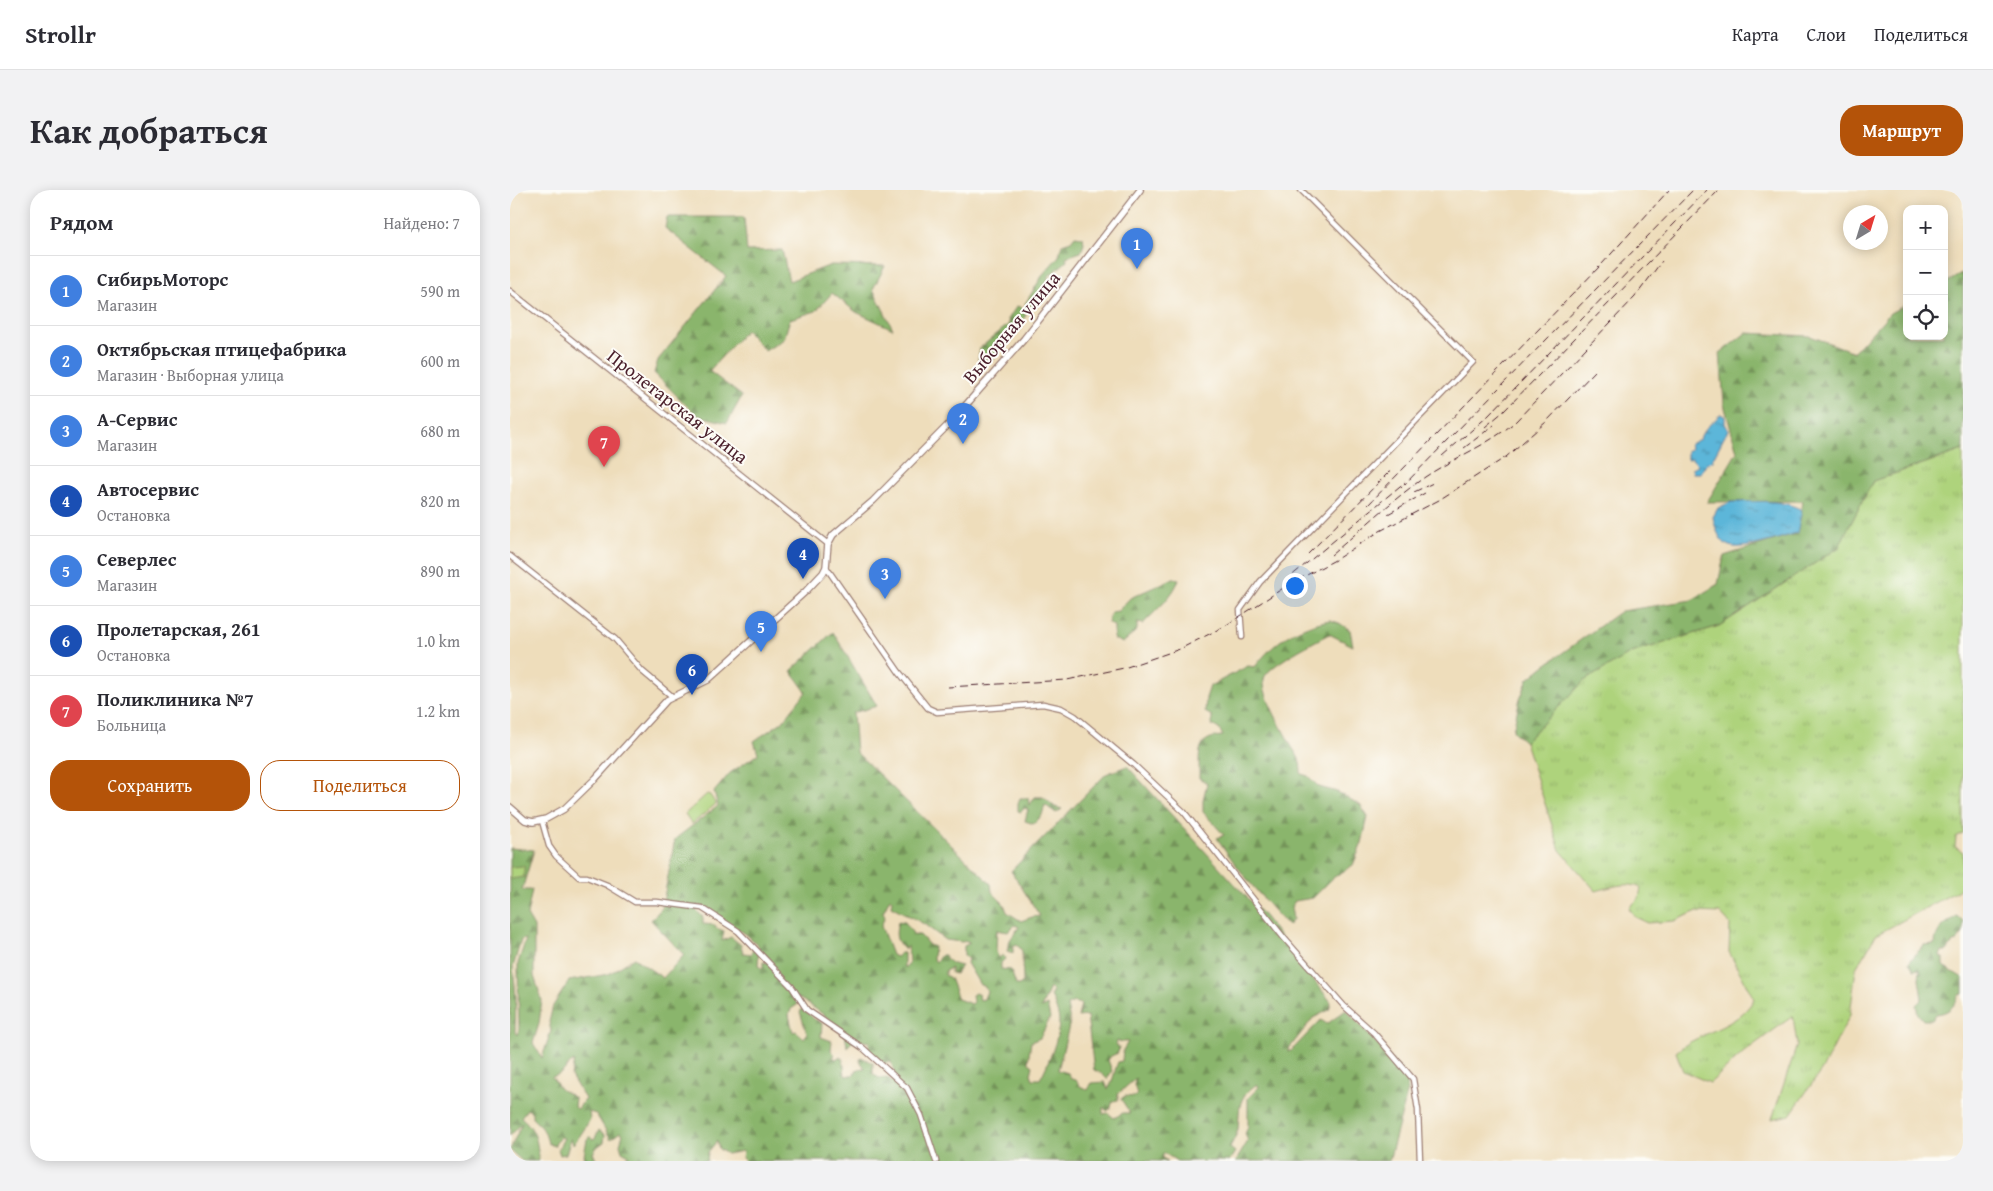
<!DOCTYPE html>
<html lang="ru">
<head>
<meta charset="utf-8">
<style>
	:root { --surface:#fff; --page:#f2f2f3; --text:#2b2b33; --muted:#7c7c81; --line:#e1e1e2; --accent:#b45309 }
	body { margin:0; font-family:"Gentium Book Plus",serif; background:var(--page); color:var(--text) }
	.controls { position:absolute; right:15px; top:15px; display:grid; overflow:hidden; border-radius:10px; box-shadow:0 2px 12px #0003 }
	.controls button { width:45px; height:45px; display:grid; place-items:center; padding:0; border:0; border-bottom:1px solid var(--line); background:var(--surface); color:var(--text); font:25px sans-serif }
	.compass { position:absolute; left:1333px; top:15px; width:45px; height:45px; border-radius:50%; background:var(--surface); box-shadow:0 2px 12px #0003; rotate:38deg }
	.you { position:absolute; left:784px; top:395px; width:18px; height:18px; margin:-12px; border:4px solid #fff; border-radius:50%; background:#1a73e8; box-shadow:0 0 0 8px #1a73e833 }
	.badge { display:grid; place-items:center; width:32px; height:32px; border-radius:50%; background:var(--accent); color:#fff; font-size:16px; font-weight:700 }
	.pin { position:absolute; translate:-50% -41px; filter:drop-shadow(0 1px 2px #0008) }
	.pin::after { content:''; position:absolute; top:26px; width:18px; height:15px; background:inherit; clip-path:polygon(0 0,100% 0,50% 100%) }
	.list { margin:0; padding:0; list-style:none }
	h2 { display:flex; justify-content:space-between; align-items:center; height:65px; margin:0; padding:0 20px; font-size:21px }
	h2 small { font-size:16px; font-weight:400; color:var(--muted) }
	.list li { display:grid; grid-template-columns:32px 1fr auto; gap:15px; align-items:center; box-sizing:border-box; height:70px; padding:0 20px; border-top:1px solid var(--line) }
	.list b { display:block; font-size:19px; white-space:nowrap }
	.list p { margin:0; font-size:16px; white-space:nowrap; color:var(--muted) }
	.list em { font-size:16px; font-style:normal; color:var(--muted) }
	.actions { display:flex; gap:10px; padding:15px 20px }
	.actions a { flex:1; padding:11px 0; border:1px solid var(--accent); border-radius:20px; text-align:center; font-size:18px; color:var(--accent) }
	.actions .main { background:var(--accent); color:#fff }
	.icon { flex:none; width:28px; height:28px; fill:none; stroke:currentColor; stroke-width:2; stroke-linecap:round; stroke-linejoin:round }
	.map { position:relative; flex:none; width:1453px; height:971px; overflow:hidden; border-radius:20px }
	header { display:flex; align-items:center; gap:30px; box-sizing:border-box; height:70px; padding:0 25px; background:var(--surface); border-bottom:1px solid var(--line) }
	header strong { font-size:24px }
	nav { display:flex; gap:28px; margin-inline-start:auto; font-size:18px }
	.intro { display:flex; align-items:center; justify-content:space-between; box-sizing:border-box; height:120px; padding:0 30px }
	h1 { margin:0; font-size:35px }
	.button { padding:12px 22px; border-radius:20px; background:var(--accent); color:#fff; font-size:18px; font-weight:700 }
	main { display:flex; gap:30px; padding:0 30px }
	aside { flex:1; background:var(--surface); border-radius:20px; box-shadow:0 2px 12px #0003 }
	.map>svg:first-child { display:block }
	.grass { fill:url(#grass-tufts); stroke:#7c7954 }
	.forest { fill:url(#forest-firs); stroke:#6a6a4c; fill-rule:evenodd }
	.pitch { fill:#aed37c; stroke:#7c7954 }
	.water { fill:url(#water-ripples); stroke:#536a82 }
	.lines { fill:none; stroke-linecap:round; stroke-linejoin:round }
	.minor-casing { stroke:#9c7e73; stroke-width:7 }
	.major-casing { stroke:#9c7e73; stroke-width:8 }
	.minor { stroke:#fff; stroke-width:4.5 }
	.major { stroke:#fff; stroke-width:5.5 }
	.rail { stroke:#4a1f2b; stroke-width:1; stroke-dasharray:8 4; stroke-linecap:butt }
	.labels { text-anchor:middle; stroke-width:4; stroke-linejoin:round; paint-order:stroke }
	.street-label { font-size:19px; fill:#4a1f2b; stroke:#fdfcf7 }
</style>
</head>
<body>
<header>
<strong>Strollr</strong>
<nav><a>Карта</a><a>Слои</a><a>Поделиться</a></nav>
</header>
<div class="intro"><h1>Как добраться</h1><a class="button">Маршрут</a></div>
<main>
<aside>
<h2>Рядом<small>Найдено: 7</small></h2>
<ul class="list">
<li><span class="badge" style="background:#3f7fe0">1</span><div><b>СибирьМоторс</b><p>Магазин</p></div><em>590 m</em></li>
<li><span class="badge" style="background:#3f7fe0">2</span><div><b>Октябрьская птицефабрика</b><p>Магазин · Выборная улица</p></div><em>600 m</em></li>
<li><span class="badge" style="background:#3f7fe0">3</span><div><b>А-Сервис</b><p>Магазин</p></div><em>680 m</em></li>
<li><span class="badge" style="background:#1a4fb4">4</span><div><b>Автосервис</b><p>Остановка</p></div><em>820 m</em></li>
<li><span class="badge" style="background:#3f7fe0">5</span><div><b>Северлес</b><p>Магазин</p></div><em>890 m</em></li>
<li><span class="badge" style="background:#1a4fb4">6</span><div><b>Пролетарская, 261</b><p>Остановка</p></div><em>1.0 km</em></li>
<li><span class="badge" style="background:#e0444e">7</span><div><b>Поликлиника №7</b><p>Больница</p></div><em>1.2 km</em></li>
</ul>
<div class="actions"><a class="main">Сохранить</a><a>Поделиться</a></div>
</aside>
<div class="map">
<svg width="1453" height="971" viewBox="0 0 1453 971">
	<defs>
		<pattern id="grass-tufts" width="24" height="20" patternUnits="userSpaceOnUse" patternTransform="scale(1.25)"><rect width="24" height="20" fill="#aed37c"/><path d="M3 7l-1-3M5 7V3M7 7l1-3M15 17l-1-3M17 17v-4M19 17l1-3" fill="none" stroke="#97b56b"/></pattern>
		<pattern id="forest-firs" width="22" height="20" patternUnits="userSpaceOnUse" patternTransform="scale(1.25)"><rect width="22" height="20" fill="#8ab56c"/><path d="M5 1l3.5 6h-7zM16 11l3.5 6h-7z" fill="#739359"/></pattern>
		<pattern id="water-ripples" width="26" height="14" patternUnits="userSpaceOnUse" patternTransform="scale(1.25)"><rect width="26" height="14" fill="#5cb6d9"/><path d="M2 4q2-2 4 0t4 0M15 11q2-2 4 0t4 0" fill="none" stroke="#4e93b0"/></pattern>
	</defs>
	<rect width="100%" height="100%" fill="#fdfcf7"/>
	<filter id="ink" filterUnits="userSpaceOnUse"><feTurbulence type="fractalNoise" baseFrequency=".02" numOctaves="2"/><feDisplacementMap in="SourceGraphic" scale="10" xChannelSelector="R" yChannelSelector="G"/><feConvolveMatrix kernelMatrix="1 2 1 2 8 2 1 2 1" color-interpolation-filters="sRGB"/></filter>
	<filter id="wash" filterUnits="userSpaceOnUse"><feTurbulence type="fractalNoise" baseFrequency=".0096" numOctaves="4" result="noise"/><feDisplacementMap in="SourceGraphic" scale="20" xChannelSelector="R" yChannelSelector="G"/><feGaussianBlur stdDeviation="1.12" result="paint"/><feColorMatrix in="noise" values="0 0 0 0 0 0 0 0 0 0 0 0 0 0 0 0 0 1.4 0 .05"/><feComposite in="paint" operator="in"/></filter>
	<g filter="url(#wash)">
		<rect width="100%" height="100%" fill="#edb"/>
		<!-- grass -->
		<path class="grass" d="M 1453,260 L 1453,643 L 1446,647 L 1445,657 L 1453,662 L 1453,696 L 1447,701 L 1366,745 L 1346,778 L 1340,825 L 1313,878 L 1280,925 L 1262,929 L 1287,855 L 1283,826 L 1234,862 L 1200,893 L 1173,881 L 1166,862 C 1172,857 1179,852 1186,849 C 1207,838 1232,831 1244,809 L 1219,762 L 1220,734 L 1210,723 L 1185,722 L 1164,731 L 1138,733 L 1125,727 L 1119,718 L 1129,708 L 1131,698 C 1117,691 1101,697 1086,701 L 1050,660 L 1015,552 L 1073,491 L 1121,463 L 1209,436 L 1328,358 L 1363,291 Z"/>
		<!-- forest -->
		<g class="forest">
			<polygon points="157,27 234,27 237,61 272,60 279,91 321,75 375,76 363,99 383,139 346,122 322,103 306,121 280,129 274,149 255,161 236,140 199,181 232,206 217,233 186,225 144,183 148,170 216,86 155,38"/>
			<polygon points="565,46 573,47 574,54 571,62 556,67 557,71 539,86 532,105 520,117 516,116 515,114 534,83 549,66 552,54 561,51"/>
			<polygon points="1453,83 1453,260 1363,291 1328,358 1209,436 1121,463 1074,491 1015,552 1003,541 1009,512 1018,489 1034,476 1111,421 1182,410 1208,394 1214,366 1287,343 1293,311 1197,312 1227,262 1214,214 1210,163 1236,143 1300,146 1344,162 1380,123 1397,114 1397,146 1434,146 1434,94"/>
			<polygon points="507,116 512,118 516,126 508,134 503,148 485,160 488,164 484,169 468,170 470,158 499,134 498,129"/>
			<path d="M 664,388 L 669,389 C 664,406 645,421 633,434 L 627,433 L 627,440 L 613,453 L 604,449 L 604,436 L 598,433 L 601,422 L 608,421 L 620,408 Z"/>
			<path d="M 820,430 L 829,433 L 840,440 L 843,456 L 819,444 C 806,451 756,476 754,489 C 752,506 772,537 779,552 C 787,567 791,566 791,584 L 798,586 L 809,597 L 827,602 L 850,615 L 858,627 L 852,653 L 843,675 L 823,688 L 803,708 L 785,711 L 781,717 L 783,729 L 778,736 C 752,708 728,680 707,648 L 714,645 L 693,622 L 693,610 L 697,593 L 689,588 C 690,565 684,547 713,546 L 709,539 L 702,535 L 702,526 L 695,522 L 696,508 L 700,496 L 738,476 L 745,477 C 764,451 788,436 820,430 Z"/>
			<path d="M 323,442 L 367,516 L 343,523 L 346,562 L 481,694 L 482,702 L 494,714 L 497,722 L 511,731 L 522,727 L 530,726 L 501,681 L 596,584 L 617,576 L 754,726 L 821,812 L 819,820 L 803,828 L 777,861 L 781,861 L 811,830 L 817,834 L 836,820 L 894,883 L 898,900 L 879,971 L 726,971 L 738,951 L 735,944 L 738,937 L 738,908 L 749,897 L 747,894 C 727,908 730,917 728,939 C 727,945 722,952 720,958 L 725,962 L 719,971 L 667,971 L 654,963 L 652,968 L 658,971 L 235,971 L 232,968 L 233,961 L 217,964 L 209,959 L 207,951 L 198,962 L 197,971 L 183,971 L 180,967 L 178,971 L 173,971 L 168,968 L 168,971 L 115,971 L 119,965 L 112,961 L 110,954 L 113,944 L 110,942 L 101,949 L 86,924 L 79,922 L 80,929 C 77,935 68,950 63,954 L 61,948 L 56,964 L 50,965 L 48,959 L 54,948 L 50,947 L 44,956 L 38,953 C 33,936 33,939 22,928 L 22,922 L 17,919 L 11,927 C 27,941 27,951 29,971 L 12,971 L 0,960 L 12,933 L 0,946 L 0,658 L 24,660 L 12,700 L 22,700 L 17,725 L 24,737 L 24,786 L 32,810 L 29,834 L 23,853 L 32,868 L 41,841 L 39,832 L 43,816 L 59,791 L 99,784 L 124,768 L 153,788 L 174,765 L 141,730 L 152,718 L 165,649 L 208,616 L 204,602 L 220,583 L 248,564 L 244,551 L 272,532 L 296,502 L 281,481 ZM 380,708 L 382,710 L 381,716 L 414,734 L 435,750 L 452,752 L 458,751 L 460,753 L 454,756 L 454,766 L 458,769 L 457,773 L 470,795 L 474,796 L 477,801 L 474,809 L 470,810 L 469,805 L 465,803 L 462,805 L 463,812 L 461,814 L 448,809 L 440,788 L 435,785 L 435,781 L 441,778 L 441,783 L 446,784 L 451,776 C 442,774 438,773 435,765 L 431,765 L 426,772 L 423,768 L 424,757 L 419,755 L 410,745 L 404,745 L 395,732 L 388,732 C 385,745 385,750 394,759 L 398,756 L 399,774 L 394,778 L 394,763 L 391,763 L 386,767 L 382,765 L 371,736 L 375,726 L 373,722 ZM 188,715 L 236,744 L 248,755 L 258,773 L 253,772 L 253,779 L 248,776 L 249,759 L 244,758 L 241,764 L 233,763 L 231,755 L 221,747 L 212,751 L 214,741 L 206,738 L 205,735 L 193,734 L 193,727 L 186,720 ZM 505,735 L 509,737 L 500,750 L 497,761 L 503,763 L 503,756 L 507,754 L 512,761 L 513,792 L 509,795 L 506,795 L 501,780 L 491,779 L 491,773 L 495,769 L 493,765 L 489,768 L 486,762 L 487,740 L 498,742 ZM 16,749 L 8,773 L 9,839 L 7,845 L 5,842 L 6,807 L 3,777 L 11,750 ZM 540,798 L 543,801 L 541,805 C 544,813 549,824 549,832 C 549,848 538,875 530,889 L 523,889 L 521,884 L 523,876 L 518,872 L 521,852 L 530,848 L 540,828 L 537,815 L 531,818 ZM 287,807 C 304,817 320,829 335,843 L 337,857 L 344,850 L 360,852 L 358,859 L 354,859 L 374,873 L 381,872 L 387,890 L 384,892 L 377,888 L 369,888 L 363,884 L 363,873 L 351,867 L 350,871 L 355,878 L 348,879 L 343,885 L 335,886 L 333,869 L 329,867 L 326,869 L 323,867 L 325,865 L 321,860 L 322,851 L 311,847 L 312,833 L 304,829 L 293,818 L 290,822 L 297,844 L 294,848 L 286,841 L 283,842 L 279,825 L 281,819 L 287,815 ZM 564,812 L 571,814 L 568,827 L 577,826 L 584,880 L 591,883 L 597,889 L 602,881 L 598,870 L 601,866 L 608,863 L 609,857 L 606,855 L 607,851 L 618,852 L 613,860 L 612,871 L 608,872 C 604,881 604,890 598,899 L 595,892 L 581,893 L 578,900 L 570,896 L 566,890 L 561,889 L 558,883 L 548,880 L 560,832 L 557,815 ZM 64,871 L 61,886 L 75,909 L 68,919 L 64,917 L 65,908 L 50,899 L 42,887 C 57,883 53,877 64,871 ZM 626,888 L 624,895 L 627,904 L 624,907 L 615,906 L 611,909 L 620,923 L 613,923 L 604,928 L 598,923 L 593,924 L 593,917 L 597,921 L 600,919 L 603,911 L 608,910 L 608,904 Z"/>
			<polygon points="525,607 533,607 545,617 552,619 546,623 535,615 532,625 524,634 515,631 518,619 514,618 511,622 508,621 508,613 510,608 518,608 519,616"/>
			<path d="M 1447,726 L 1453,732 L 1453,743 L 1447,751 L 1443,752 L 1437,761 L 1432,761 L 1430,766 L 1433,768 L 1433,776 L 1453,788 L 1453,804 L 1449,805 C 1445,816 1439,823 1426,824 L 1422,830 L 1413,830 L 1408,824 L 1406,815 L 1412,809 L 1409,789 L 1410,779 L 1404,780 L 1399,772 L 1414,755 L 1425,754 C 1425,740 1436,733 1447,726 Z"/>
			<polygon points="89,940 95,945 94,952 87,957 83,963 87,971 73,971 77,949 80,946 82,949 85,948"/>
		</g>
		<!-- pitch -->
		<g class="pitch">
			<polygon points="197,604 200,605 206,614 182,634 175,624"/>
			<polygon points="14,676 14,687 0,689 0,677"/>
		</g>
		<!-- water -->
		<g class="water">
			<path d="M 1210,224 L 1215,226 L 1215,234 L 1218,240 L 1201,272 L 1196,274 L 1191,283 L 1183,283 L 1182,278 L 1188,275 L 1182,269 L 1177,269 L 1177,261 L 1181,259 L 1180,254 L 1190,249 C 1193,237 1203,234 1210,224 Z"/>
			<path d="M 1221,312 C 1245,312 1270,308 1292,320 L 1287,343 C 1272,347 1230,363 1217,355 C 1208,349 1205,336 1203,327 L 1208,318 Z"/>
		</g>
	</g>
	<g filter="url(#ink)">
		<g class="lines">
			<defs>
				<g id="minor">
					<polyline points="0,101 318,354"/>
					<polyline points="0,366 105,449 132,481 163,507"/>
					<polyline points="316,377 389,482 418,518 427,522 533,514 551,518 565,526 624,575 674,622 774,748 834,816 864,843 903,889 908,920 910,971"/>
					<polyline points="732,447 730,420 750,392 963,172 791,0"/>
					<polyline points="32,631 39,656 46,666 69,687 77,687 97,695 125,712 147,712 192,718 228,741 282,797 297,820 353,858 397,898 411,925 426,971"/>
				</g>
				<polyline id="major" points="0,617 15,630 23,632 36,629 54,619 86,588 157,510 198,490 296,401 313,383 316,377 318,354 323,345 363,311 441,232 514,149 630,0"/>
			</defs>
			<!-- minor casing -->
			<use href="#minor" class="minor-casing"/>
			<!-- major casing -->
			<use href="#major" class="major-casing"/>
			<!-- minor -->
			<use href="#minor" class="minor"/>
			<!-- major -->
			<use href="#major" class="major"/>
			<!-- rail -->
			<g class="rail">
				<polyline points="975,237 994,221 1209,0"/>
				<polyline points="954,258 984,235"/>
				<polyline points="932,266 978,226 1197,0"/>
				<polyline points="891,298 1183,0"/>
				<polyline points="904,302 923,293"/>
				<polyline points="858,315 1092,74 1159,0"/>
				<polyline points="878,324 915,303"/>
				<polyline points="798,364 880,281"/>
				<path d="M 821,365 C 852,339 882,310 915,287 C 945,267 979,255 1006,231 L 1125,107 L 1152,71"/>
				<polyline points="774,392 895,292"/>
				<polyline points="438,497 557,490 614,478 670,459 715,436 778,395 825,370 870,341 929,310 996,267 1036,232 1085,181"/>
			</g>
		</g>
	</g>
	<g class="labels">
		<!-- street labels -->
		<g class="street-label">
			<text transform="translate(501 137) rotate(-50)" y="7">Выборная улица</text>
			<text transform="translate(168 216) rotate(38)" y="7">Пролетарская улица</text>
		</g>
	</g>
</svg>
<div class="controls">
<button>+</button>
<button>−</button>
<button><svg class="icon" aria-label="locate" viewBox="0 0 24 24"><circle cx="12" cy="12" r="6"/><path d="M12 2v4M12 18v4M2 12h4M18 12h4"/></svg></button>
</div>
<svg class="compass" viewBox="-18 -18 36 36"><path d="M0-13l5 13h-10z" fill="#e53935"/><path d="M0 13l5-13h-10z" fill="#7c7c81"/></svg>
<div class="you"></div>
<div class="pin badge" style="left:627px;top:79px;background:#3f7fe0">1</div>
<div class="pin badge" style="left:453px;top:254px;background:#3f7fe0">2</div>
<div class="pin badge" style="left:375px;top:409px;background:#3f7fe0">3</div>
<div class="pin badge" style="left:293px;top:389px;background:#1a4fb4">4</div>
<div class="pin badge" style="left:251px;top:462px;background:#3f7fe0">5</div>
<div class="pin badge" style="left:182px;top:505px;background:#1a4fb4">6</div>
<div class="pin badge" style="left:94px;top:277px;background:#e0444e">7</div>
</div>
</main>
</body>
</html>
